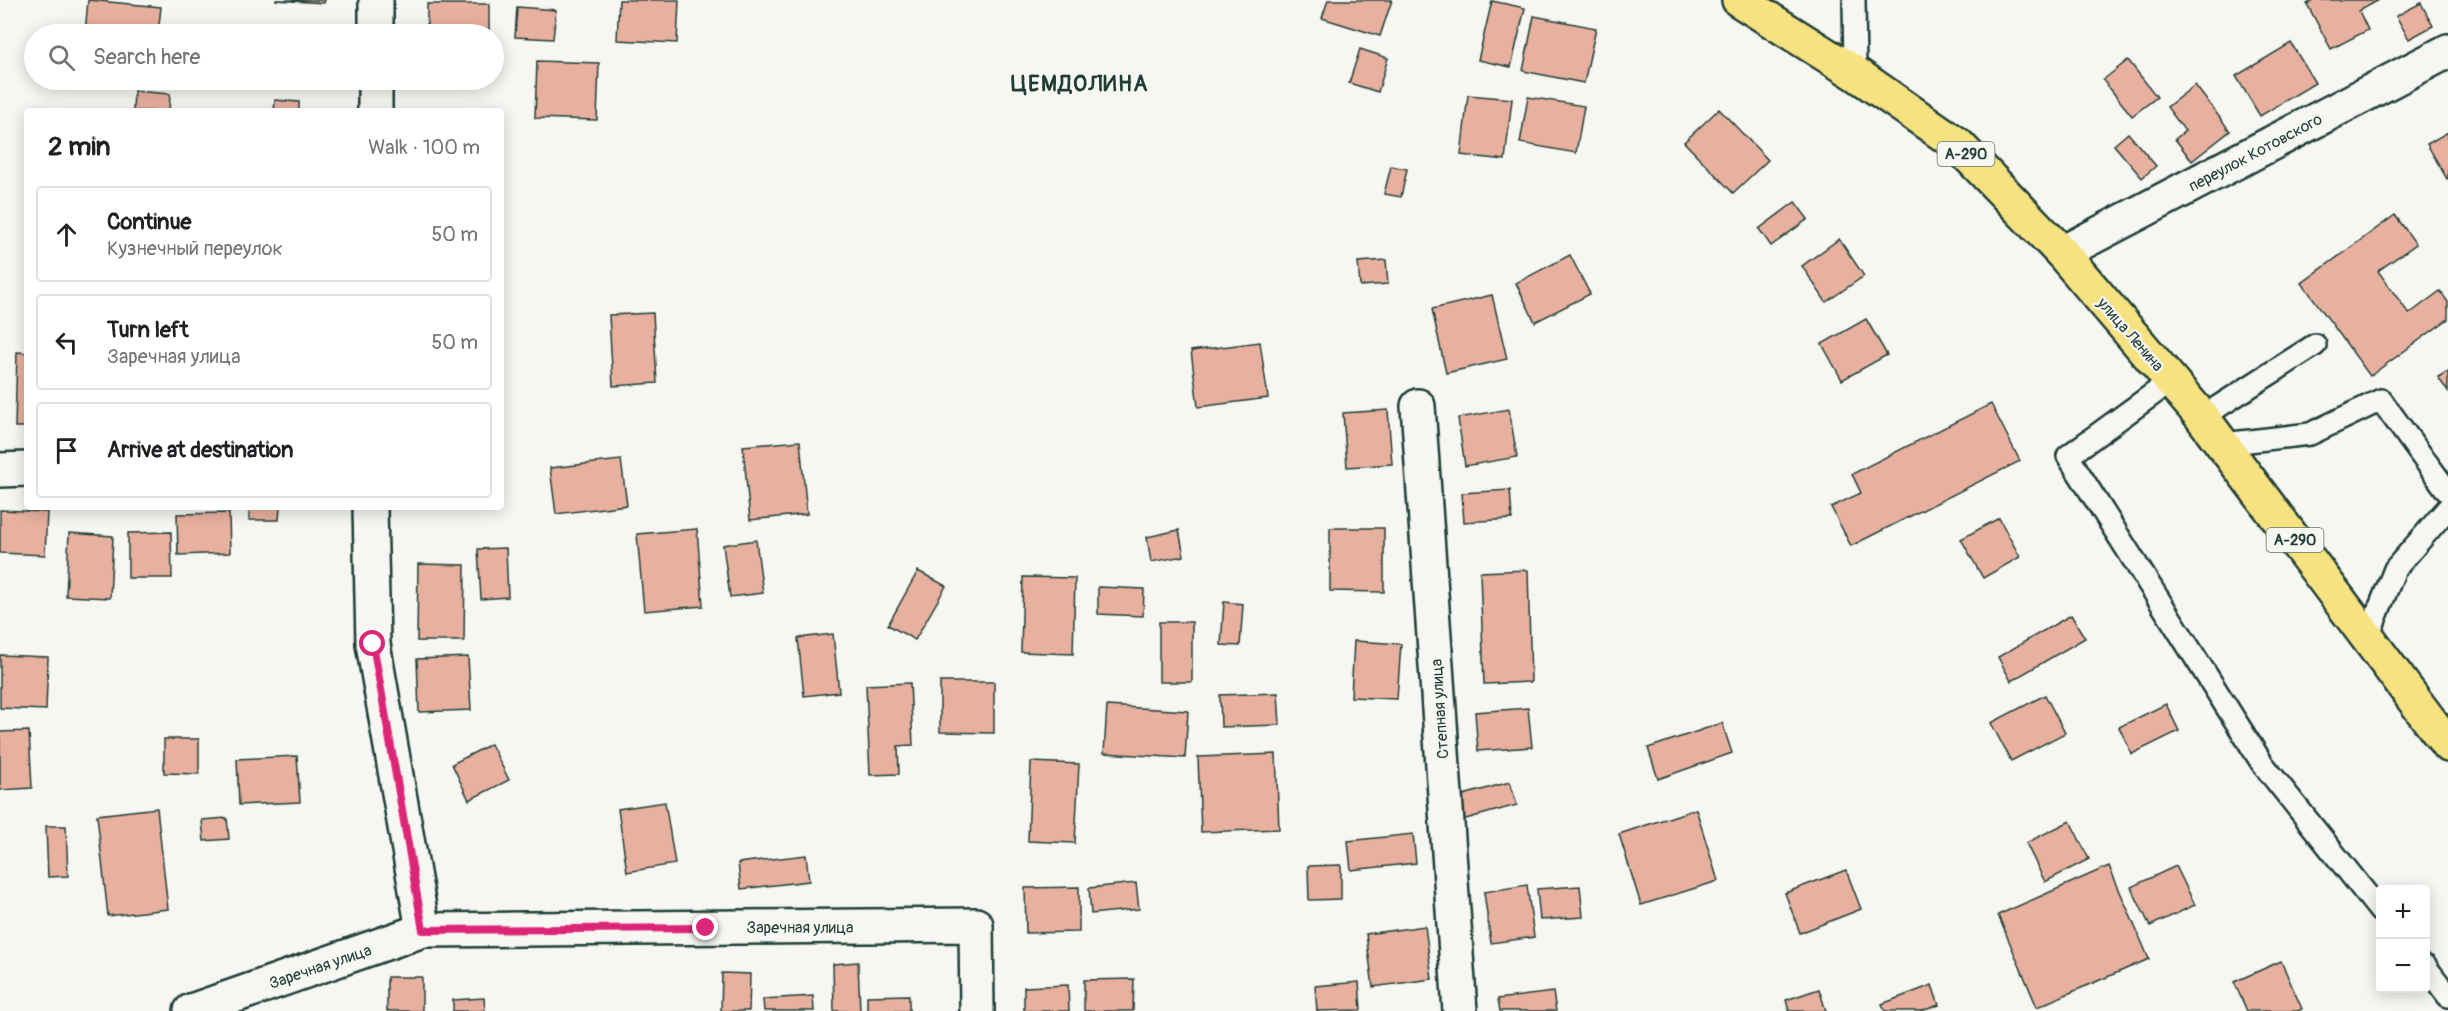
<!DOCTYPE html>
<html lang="en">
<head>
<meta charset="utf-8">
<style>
	:root { --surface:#fff; --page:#f6f6f6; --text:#202124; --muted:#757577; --line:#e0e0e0 }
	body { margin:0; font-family:Pangolin,sans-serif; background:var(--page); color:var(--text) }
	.controls { position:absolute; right:18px; bottom:18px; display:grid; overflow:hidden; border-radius:6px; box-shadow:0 3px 15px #0003 }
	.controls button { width:54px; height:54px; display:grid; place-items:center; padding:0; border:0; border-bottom:2px solid var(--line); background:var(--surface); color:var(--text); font:30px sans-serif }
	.stop { position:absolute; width:18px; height:18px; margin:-14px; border:4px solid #db2777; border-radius:50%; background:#fff }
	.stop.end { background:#db2777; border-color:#fff; box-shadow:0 2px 6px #0008 }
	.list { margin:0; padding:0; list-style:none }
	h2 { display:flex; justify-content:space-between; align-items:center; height:78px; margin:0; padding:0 24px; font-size:26px }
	h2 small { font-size:20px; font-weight:400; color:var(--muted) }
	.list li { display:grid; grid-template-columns:39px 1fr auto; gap:18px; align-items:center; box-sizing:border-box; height:96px; margin:0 12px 12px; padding:0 12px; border:2px solid var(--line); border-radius:6px }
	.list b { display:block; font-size:22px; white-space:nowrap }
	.list p { margin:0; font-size:20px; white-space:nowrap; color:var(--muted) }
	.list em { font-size:20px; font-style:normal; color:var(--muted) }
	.icon { flex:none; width:33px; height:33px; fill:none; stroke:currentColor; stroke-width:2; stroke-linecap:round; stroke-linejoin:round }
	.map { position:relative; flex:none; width:2448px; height:1011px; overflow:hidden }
	.search { position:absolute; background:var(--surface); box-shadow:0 3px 15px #0003; left:24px; top:24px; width:480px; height:66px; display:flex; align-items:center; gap:15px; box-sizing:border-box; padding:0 21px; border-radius:33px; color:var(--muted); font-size:22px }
	.panel { position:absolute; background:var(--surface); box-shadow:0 3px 15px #0003; left:24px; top:108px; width:480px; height:402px; border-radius:6px }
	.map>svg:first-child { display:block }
	.building { fill:#e8b09f; stroke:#1f3d34; stroke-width:1.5 }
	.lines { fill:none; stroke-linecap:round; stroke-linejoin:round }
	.service-casing { stroke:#1f3d34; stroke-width:26 }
	.minor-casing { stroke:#1f3d34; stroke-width:38 }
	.trunk-casing { stroke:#1f3d34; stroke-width:38 }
	.service { stroke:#f6f6f2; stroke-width:21 }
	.minor { stroke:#f6f6f2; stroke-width:33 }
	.trunk { stroke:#f7e281; stroke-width:33 }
	.route { stroke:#db2777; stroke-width:8 }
	.labels { text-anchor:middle; stroke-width:4.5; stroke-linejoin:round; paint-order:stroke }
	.shield { fill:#f6f6f2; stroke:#60746d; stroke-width:1.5 }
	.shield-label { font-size:15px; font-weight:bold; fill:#1f3d34 }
	.street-label { font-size:16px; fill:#1f3d34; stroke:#f6f6f2 }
	.district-label { font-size:22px; font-weight:bold; letter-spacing:1.5px; fill:#1f3d34; stroke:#f6f6f2 }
</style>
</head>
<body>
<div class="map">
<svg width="2448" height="1011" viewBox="0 0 2448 1011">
	<rect width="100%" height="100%" fill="#f6f6f2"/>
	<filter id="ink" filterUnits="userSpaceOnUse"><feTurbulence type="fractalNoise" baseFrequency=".0167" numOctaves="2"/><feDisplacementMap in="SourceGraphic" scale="12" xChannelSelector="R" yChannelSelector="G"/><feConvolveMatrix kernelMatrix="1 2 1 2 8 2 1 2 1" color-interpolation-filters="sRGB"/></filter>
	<g filter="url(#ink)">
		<!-- building -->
		<g class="building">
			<polygon points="88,0 161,7 158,34 85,34"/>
			<polygon points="275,0 325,0 324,3"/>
			<polygon points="619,0 679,0 677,43 617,40"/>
			<polygon points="1328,0 1392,0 1380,36 1322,18"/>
			<polygon points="2314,0 2379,0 2359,11 2368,30 2331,49 2307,4"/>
			<polygon points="1492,1 1525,8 1511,67 1478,60"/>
			<polygon points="2421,3 2433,26 2409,39 2396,16"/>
			<rect x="427" y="4" width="62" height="30"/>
			<polygon points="517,7 556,10 553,39 515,37"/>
			<polygon points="1534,16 1596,28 1584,83 1523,71"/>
			<polygon points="2291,43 2315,83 2260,116 2236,76"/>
			<polygon points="1360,49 1388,58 1378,92 1349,83"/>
			<polygon points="2128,60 2157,97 2132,116 2103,80"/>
			<polygon points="537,61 599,63 597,120 535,118"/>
			<polygon points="2195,85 2230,131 2192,161 2175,139 2185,131 2167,107"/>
			<polygon points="134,91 170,94 169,111 133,111"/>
			<polygon points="1468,95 1512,99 1505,160 1461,155"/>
			<polygon points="1528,97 1584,106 1576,153 1520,143"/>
			<polygon points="275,100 299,102 299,111 274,111"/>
			<polygon points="1719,109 1768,160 1733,193 1684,142"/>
			<polygon points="2448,132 2448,178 2447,179 2427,144"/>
			<polygon points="2128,133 2156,166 2142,178 2114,145"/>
			<polygon points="1391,166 1407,169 1401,197 1384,194"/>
			<polygon points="1795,202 1808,219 1771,246 1759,229"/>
			<polygon points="2395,215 2416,244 2378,271 2409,314 2440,291 2448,302 2448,319 2370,376 2302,283"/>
			<polygon points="1839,239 1864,276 1826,302 1802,266"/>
			<polygon points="1570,255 1590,294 1535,322 1516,283"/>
			<polygon points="1386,260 1388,284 1360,286 1358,262"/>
			<polygon points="1492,295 1507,359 1446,373 1432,309"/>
			<polygon points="653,313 657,383 613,386 609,315"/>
			<polygon points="1866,319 1887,355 1842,380 1822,344"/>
			<polygon points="1260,342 1268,398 1198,407 1191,351"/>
			<polygon points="17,352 27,353 27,427 15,427"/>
			<polygon points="2448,371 2448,392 2438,377"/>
			<polygon points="1991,404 2020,461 1851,546 1831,507 1861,493 1852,474"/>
			<polygon points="1509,409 1517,457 1465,466 1458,418"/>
			<polygon points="1388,410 1392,464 1347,467 1343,413"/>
			<polygon points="800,441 807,514 750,520 743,446"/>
			<polygon points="621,460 627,505 556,514 550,468"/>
			<polygon points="1510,490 1512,519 1464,522 1462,493"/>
			<polygon points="249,507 280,507 279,520 249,520"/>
			<polygon points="0,510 47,512 45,555 0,553"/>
			<polygon points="229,513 230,553 178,555 177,514"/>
			<polygon points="1999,518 2020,557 1983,578 1961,539"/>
			<polygon points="1330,528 1384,528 1384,592 1330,591"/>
			<polygon points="697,529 703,606 644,611 637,534"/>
			<polygon points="1179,530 1184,556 1151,562 1147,537"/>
			<polygon points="171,532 172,578 128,578 128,533"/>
			<polygon points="69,533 113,536 110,598 66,596"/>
			<polygon points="756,540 763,593 730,597 723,545"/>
			<polygon points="506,548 508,597 481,599 478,549"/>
			<polygon points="418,564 465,565 464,641 417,641"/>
			<polygon points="1528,570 1531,682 1484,684 1480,572"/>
			<polygon points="918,571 946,586 915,640 888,625"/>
			<polygon points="1023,577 1075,578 1073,654 1021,652"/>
			<polygon points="1098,587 1144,589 1143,616 1098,614"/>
			<polygon points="1224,602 1243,604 1240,646 1221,645"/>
			<polygon points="2071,615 2085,638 2011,681 1998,657"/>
			<rect x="1159" y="622" width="33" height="60"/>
			<polygon points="833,634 839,692 804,696 798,638"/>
			<polygon points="1354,641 1401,644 1397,699 1351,697"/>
			<polygon points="0,655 48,657 46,710 0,708"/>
			<polygon points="468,657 471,710 419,712 417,659"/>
			<polygon points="940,682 994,682 994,733 940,732"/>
			<polygon points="910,683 913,745 898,746 899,774 870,775 866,685"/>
			<polygon points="1278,693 1280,725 1221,727 1220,695"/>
			<polygon points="2045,695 2065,733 2011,761 1991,723"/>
			<polygon points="2166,704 2179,731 2132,754 2119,727"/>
			<polygon points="1107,706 1188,711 1185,758 1104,753"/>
			<polygon points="1528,708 1532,747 1478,751 1475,712"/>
			<polygon points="1722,723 1732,753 1658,779 1648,748"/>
			<polygon points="29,731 32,788 0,790 0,732"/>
			<polygon points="164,739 199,739 199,774 164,773"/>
			<polygon points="491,744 509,780 469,800 452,764"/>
			<polygon points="1276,754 1279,829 1201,832 1198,757"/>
			<polygon points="297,756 300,802 239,805 237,759"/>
			<polygon points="1031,762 1079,764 1075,843 1028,841"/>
			<polygon points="1510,782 1517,805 1462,820 1456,797"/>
			<polygon points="665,802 675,864 627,872 618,809"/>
			<polygon points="157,808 168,909 108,916 97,815"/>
			<polygon points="1696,809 1718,881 1641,905 1619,834"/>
			<polygon points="227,818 229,839 204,841 202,820"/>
			<polygon points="2070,821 2089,859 2045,882 2026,843"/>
			<polygon points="46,826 66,826 68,876 48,877"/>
			<polygon points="1413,834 1416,863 1351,870 1348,841"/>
			<polygon points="806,855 809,881 741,889 738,863"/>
			<polygon points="1341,865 1341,899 1309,900 1308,866"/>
			<polygon points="2109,866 2149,959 2037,1007 1998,915"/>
			<polygon points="2176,866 2195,905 2150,926 2131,887"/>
			<polygon points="1846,870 1861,909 1800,933 1785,893"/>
			<polygon points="1136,883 1139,909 1091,914 1089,888"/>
			<polygon points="1527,885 1534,937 1491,943 1484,892"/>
			<polygon points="1580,886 1583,917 1540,920 1537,889"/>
			<polygon points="1079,887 1079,932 1026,933 1025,888"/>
			<polygon points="1425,926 1432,979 1373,987 1366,934"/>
			<polygon points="2281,961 2302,1009 2298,1011 2247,1011 2234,982"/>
			<polygon points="858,962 860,1011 834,1011 833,964"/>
			<polygon points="722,973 750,974 749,1011 721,1011"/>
			<rect x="387" y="977" width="35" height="34"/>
			<polygon points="1134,979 1133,1011 1084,1011 1084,980"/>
			<polygon points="1359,982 1361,1010 1317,1011 1315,986"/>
			<polygon points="1068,985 1069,1011 1024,1011 1024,987"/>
			<polygon points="1932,985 1939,1005 1922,1011 1885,1011 1882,1004"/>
			<polygon points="1819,989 1826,1011 1789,1011 1786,1000"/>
			<polygon points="1553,992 1556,1011 1500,1011 1498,999"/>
			<polygon points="909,995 909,1011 867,1011 867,996"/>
			<polygon points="813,996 814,1011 764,1011 763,999"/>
			<polygon points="484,998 485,1011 453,1011 453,1000"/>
		</g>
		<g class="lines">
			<defs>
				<g id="service">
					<polyline points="1854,0 1855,73"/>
					<polyline points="2171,381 2068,456 2262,763 2380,911"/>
					<polyline points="2202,417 2315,345"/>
					<polyline points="2223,444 2310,434 2381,400 2448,492"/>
					<polyline points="2368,637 2395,569 2448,508"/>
					<polyline points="2426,967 2448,996"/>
				</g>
				<g id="minor">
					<polyline points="376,34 376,0"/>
					<polyline points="375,111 375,80"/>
					<polyline points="2062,253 2448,51"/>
					<polyline points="1418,406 1460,1011"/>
					<polyline points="0,470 27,469"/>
					<polyline points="370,507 373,644 423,930"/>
					<polyline points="191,1011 423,930 976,925 977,1011"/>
				</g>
				<polyline id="trunk" points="1739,0 1855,73 1957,144 2062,253 2202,417 2448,745"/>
			</defs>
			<!-- service casing -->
			<use href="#service" class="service-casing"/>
			<!-- minor casing -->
			<use href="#minor" class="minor-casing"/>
			<!-- trunk casing -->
			<use href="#trunk" class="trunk-casing"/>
			<!-- service -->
			<use href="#service" class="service"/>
			<!-- minor -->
			<use href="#minor" class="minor"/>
			<!-- trunk -->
			<use href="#trunk" class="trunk"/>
		</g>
	</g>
	<g class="lines" filter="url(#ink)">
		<!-- route -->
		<polyline class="route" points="373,644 423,930 706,928"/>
	</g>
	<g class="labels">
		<!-- shield labels -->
		<g class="shield">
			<rect x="1937.5" y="142" width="57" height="24" rx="4.5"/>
			<rect x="2266.5" y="528" width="57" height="24" rx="4.5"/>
		</g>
		<g class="shield-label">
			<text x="1966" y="159">А-290</text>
			<text x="2295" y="545">А-290</text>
		</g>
		<!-- street labels -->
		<g class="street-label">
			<text transform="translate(2255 152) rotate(-28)" y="6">переулок Котовского</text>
			<text transform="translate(2131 334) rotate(49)" y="6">улица Ленина</text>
			<text transform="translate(1439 709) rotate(-94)" y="6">Степная улица</text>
			<text x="800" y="933">Заречная улица</text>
			<text transform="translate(320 966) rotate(-19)" y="6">Заречная улица</text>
		</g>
		<!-- district labels -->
		<g class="district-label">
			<text x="1080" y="91">ЦЕМДОЛИНА</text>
		</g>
	</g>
</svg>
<div class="controls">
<button>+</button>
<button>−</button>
</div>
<div class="stop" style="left:373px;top:644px"></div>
<div class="stop end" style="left:706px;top:928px"></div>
<div class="search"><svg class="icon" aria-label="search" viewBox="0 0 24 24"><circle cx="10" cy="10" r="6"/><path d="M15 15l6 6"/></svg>Search here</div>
<section class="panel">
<h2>2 min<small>Walk · 100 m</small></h2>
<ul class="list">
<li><svg class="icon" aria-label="ahead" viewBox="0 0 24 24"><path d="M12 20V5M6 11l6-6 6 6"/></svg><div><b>Continue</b><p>Кузнечный переулок</p></div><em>50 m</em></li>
<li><svg class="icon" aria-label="left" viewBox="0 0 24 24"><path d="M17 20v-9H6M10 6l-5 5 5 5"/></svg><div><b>Turn left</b><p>Заречная улица</p></div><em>50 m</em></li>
<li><svg class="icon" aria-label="arrive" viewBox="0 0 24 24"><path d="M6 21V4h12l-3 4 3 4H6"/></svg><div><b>Arrive at destination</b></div></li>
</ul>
</section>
</div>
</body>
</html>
